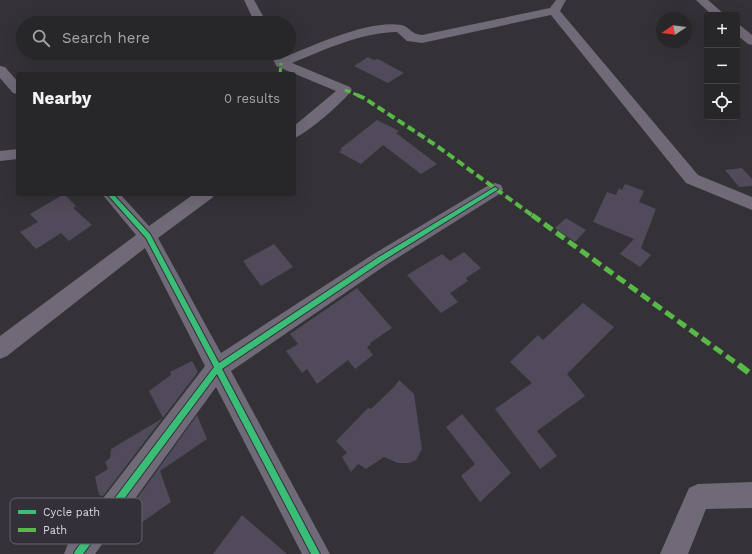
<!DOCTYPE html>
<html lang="en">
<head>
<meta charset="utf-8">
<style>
	:root { --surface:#272629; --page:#333235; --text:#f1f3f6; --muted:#a4a5a8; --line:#434346 }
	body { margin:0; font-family:"Work Sans",sans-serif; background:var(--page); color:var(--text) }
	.controls { position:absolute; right:12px; top:12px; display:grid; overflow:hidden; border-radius:4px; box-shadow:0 4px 16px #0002 }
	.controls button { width:36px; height:36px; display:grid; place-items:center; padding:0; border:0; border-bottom:1px solid var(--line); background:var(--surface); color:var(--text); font:20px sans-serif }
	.compass { position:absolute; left:656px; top:12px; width:36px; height:36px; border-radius:50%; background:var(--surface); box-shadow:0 4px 16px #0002; rotate:257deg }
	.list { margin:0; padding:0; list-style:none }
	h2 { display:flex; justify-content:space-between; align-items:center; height:52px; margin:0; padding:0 16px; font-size:17px }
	h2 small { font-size:13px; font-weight:400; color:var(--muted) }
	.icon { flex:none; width:22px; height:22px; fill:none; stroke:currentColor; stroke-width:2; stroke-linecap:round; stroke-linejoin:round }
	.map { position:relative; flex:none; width:752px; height:554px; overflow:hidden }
	.search { position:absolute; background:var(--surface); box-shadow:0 4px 16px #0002; left:16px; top:16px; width:280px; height:44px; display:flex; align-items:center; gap:10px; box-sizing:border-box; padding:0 14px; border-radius:22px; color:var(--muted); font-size:15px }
	.panel { position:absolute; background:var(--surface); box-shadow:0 4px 16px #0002; left:16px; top:72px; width:280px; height:124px; border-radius:4px }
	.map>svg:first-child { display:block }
	.building { fill:#504a5a }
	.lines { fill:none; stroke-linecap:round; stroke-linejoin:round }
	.minor { fill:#706a78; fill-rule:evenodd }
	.quiet-far3 { stroke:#58b947; stroke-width:3; stroke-dasharray:6 3; stroke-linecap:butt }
	.quiet-far2 { stroke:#58b947; stroke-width:4; stroke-dasharray:8 4; stroke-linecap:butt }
	.quiet-far1 { stroke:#58b947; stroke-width:5; stroke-dasharray:10 5; stroke-linecap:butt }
	.quiet { stroke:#58b947; stroke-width:6; stroke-dasharray:12 6; stroke-linecap:butt }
	.cycleway-casing { stroke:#333039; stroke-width:2 }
	.cycleway { fill:#3abd76; fill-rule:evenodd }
	.key { fill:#333039; stroke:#65636b; stroke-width:1 }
	.key-label { font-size:11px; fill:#dad9df }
</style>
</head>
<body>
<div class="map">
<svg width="752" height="554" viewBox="0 0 752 554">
	<rect width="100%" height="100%" fill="#343237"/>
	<!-- building -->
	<g class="building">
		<polygon points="368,57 374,60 378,59 404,73 388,83 354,66"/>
		<polygon points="377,120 399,131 396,133 437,164 421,174 383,145 361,164 339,152 342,150 340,149"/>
		<polygon points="742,168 752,179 752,186 739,187 725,170"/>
		<polygon points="625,184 644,191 639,202 656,209 641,248 651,255 640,267 620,254 634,239 593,222 607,192 616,195 619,188 622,190"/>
		<polygon points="64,194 76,206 73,208 92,225 69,241 61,233 36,249 20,232 38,222 30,214"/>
		<polygon points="566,218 586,230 575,242 555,228"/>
		<polygon points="274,244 293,267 261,286 243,261"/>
		<polygon points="464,252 481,268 466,278 468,281 450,293 458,302 441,313 407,275 442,254 450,261"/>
		<polygon points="357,288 392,328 370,343 371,344 367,347 373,355 355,369 348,360 317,384 307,369 302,373 286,351 298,344 290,334"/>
		<polygon points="583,303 614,327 567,374 585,396 537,431 557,456 540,469 495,409 532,383 510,362 538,335 543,340"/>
		<polygon points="192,361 198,372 103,496 99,495 95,477 108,469 105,462 110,458 111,449 163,418 149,391 171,375 170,372"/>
		<polygon points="399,380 414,394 422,449 416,460 409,463 398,463 384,457 366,469 358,464 351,472 342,457 347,453 336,441 368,408 371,409 394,387"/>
		<polygon points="462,414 511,473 480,502 461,476 475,464 446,427"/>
		<polygon points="197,415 207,439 160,471 171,502 141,523 136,508 123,518"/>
		<polygon points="242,515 287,554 213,554"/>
	</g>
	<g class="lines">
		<!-- minor -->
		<g class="minor">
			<polygon points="244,0 254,0 267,23 255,23"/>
			<path d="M 556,0 L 566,0 L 560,11 L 698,175 L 752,197 L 752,210 L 686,183 L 551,15 L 422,43 L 407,41 L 397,32 C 360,33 326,49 292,63 L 350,87 L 352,90 C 344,101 307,134 294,138 L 294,126 L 336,91 L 276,66 L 272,56 L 274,53 L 282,53 L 285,57 C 315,45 368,20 401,25 C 409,26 410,34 422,35 L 550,8 Z"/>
			<polygon points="696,0 708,0 725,15 712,15"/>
			<polygon points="737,25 741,26 752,35 752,45 748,44 737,35"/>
			<polygon points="0,66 5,67 18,82 18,94 13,93 0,78"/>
			<polygon points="18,149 18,159 0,161 0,151"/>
			<polygon points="495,183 501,185 503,189 501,193 386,265 231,371 330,554 302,554 216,387 95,554 64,554 68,544 205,366 145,248 7,356 0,359 0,336 136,235 102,194 120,194 149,226 194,194 214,194 212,198 158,238 221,353 372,255 489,185"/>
			<polygon points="752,482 752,508 706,509 688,554 660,554 689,488 698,484"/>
		</g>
		<!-- quiet-far3 -->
		<g class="quiet-far3">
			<polyline points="280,74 281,63"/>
			<polyline points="345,90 360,96"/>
		</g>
		<!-- quiet-far2 -->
		<polyline class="quiet-far2" points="357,95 364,98 437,146 533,216"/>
		<!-- quiet-far1 -->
		<polyline class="quiet-far1" points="532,215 740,366"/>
		<!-- quiet -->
		<polyline class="quiet" points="739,365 752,375"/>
		<defs>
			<polygon id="cycleway" points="495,187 498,189 497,190 381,262 222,369 320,554 311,554 217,374 83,554 74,554 75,551 214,367 146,238 107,194 113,194 150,234 219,363 377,258"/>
		</defs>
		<!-- cycleway casing -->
		<use href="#cycleway" class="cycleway-casing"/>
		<!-- cycleway -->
		<use href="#cycleway" class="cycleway"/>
	</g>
	<!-- legend -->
	<rect x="10" y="498" width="132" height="46" rx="6" class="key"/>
	<rect x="18" y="510" width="18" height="4" fill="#3abd76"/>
	<rect x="18" y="528" width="18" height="4" fill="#58b947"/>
	<g class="key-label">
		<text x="43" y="516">Cycle path</text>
		<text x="43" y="534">Path</text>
	</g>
</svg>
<div class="controls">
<button>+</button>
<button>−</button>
<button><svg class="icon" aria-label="locate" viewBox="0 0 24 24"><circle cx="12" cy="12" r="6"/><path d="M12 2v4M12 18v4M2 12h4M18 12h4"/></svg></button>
</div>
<svg class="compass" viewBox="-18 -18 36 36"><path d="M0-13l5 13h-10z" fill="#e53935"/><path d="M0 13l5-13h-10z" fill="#a4a5a8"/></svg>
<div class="search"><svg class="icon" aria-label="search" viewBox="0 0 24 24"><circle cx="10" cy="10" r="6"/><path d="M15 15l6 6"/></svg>Search here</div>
<section class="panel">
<h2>Nearby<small>0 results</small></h2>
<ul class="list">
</ul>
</section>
</div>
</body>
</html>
